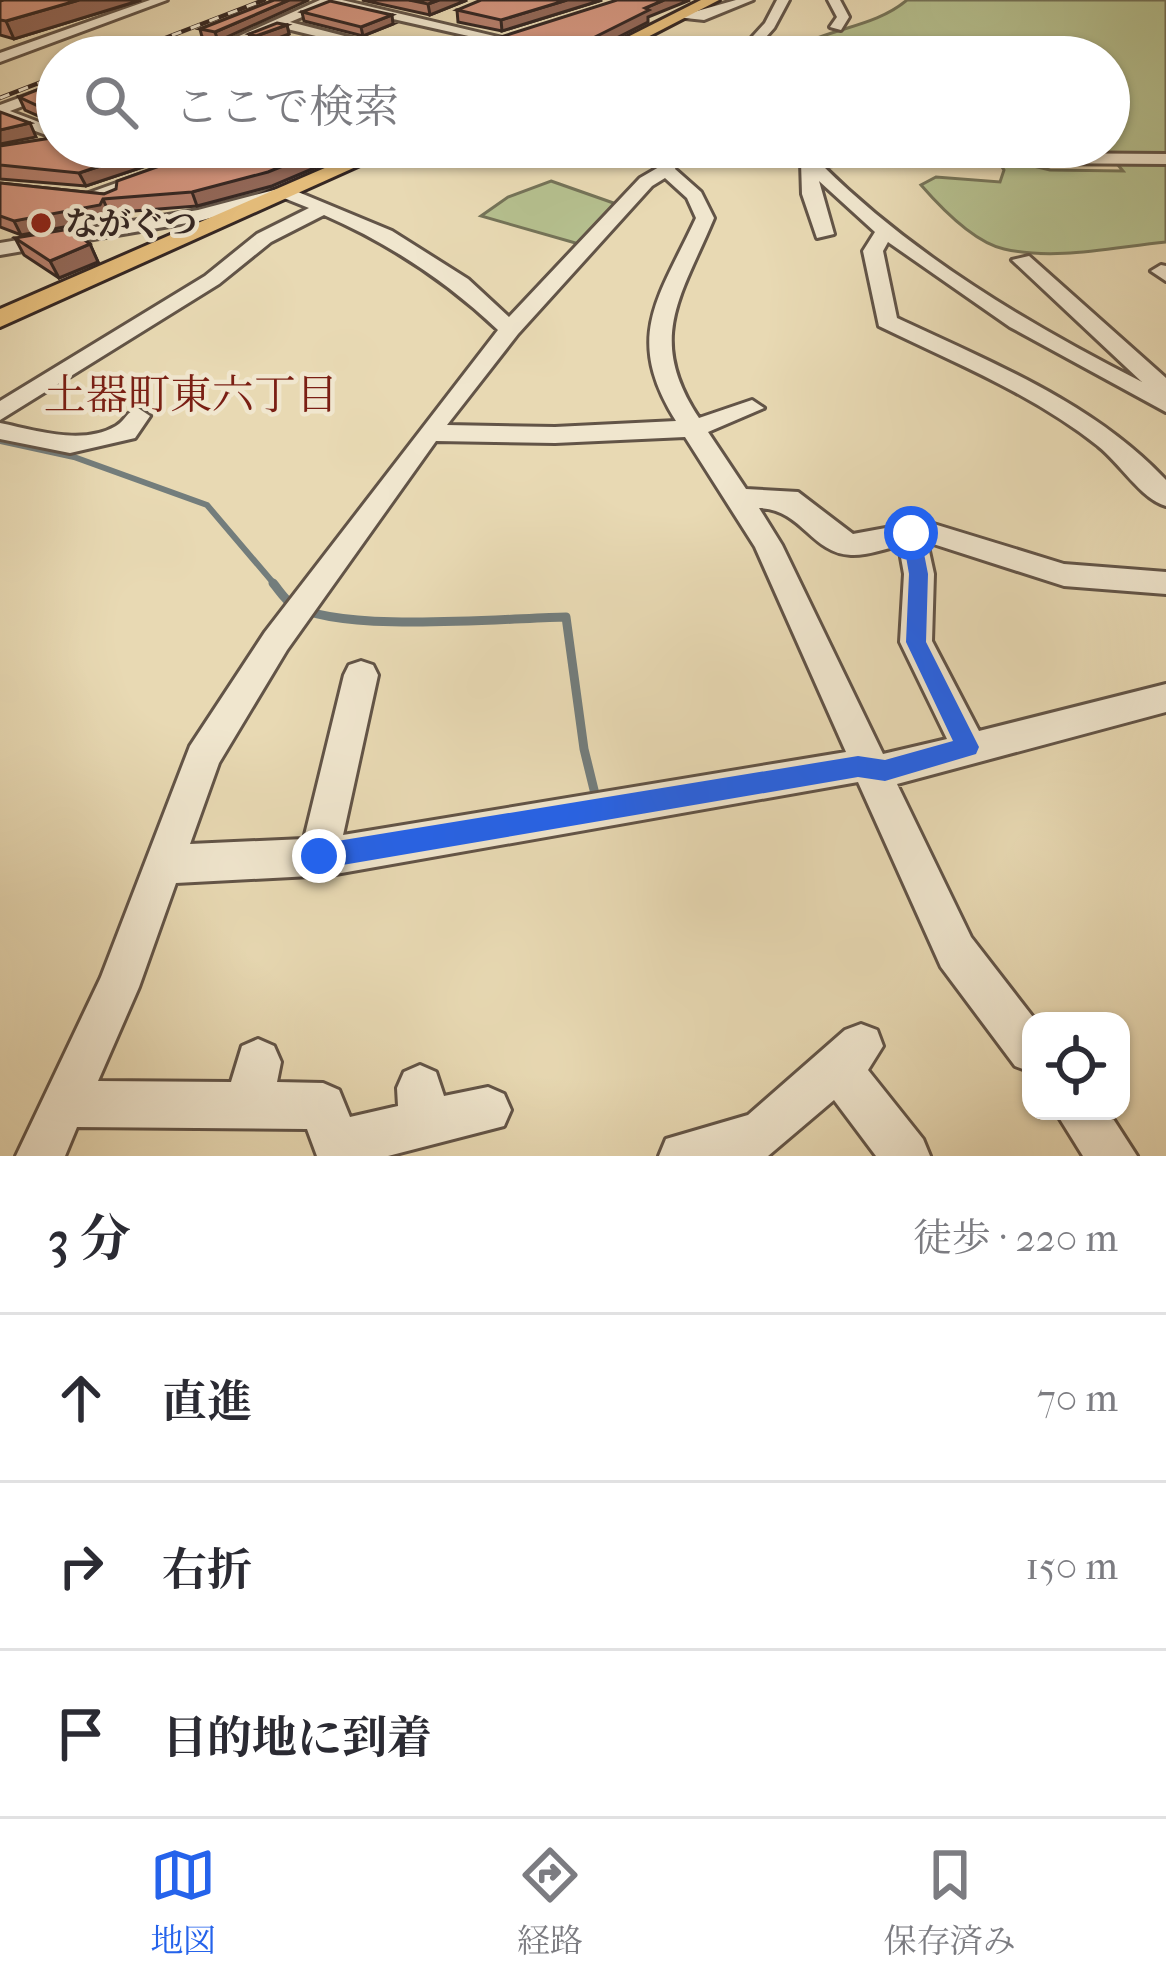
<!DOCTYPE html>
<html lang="ja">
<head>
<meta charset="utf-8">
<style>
	:root { --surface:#fff; --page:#f7f7f7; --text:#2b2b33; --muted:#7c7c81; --line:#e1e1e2; --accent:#2563eb }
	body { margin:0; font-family:"IM FELL French Canon","Noto Serif JP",serif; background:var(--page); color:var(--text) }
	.controls { position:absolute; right:36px; bottom:36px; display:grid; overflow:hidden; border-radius:24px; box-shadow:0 3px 9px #0004 }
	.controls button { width:108px; height:108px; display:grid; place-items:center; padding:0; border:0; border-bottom:3px solid var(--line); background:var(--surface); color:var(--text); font:60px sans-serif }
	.stop { position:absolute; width:36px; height:36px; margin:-27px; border:9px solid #2563eb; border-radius:50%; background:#fff }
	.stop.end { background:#2563eb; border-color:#fff; box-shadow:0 3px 12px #0008 }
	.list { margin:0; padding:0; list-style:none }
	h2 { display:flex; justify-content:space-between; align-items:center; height:156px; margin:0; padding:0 48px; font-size:51px }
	h2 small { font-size:39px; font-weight:400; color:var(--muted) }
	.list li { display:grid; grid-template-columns:78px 1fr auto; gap:36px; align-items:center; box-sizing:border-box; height:168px; padding:0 48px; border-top:3px solid var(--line) }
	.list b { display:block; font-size:45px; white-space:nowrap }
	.list em { font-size:39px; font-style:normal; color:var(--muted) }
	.icon { flex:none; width:66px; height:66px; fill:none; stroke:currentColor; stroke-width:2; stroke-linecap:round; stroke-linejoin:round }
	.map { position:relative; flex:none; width:1166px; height:1156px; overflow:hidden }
	.search { position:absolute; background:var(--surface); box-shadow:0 3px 9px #0004; left:36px; right:36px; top:36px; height:132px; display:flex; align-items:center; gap:30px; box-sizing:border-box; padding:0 42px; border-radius:66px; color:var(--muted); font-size:45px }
	.sheet { height:660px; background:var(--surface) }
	nav { display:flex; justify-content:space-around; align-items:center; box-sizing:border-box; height:168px; border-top:3px solid var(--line); background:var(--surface); font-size:33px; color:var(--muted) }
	nav a { display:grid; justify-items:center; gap:6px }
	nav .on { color:var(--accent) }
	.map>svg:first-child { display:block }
	.green { fill:#b5bf8e; stroke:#757358; stroke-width:3 }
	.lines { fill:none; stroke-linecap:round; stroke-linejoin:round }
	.stream-far1 { stroke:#737d7c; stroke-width:6 }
	.stream { stroke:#737d7c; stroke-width:9 }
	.minor-casing { stroke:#625447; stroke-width:6 }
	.major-casing { stroke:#352723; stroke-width:6 }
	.minor { fill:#f0e6ce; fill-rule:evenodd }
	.major { fill:#e4bc7a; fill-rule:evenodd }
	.rail-casing { stroke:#352723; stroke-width:4.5 }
	.rail { stroke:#f0e6ce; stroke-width:3; stroke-dasharray:10; stroke-linecap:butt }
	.wall { fill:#b47e6b; stroke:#352723; stroke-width:3 }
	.shaded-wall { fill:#926757; stroke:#352723; stroke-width:3 }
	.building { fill:#d1937c; stroke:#352723; stroke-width:3 }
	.route { fill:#2563eb }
	.poi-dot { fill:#8f2418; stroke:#f0e6ce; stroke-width:4.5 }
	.labels { text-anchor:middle; stroke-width:9; stroke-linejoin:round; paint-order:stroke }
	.far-poi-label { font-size:33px; font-weight:bold; fill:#352723; stroke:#f0e6ce; text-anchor:start }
	.neighbourhood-label { font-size:42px; fill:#7a1f14; stroke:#f0e6ce }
</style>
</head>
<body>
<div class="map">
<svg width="1166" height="1156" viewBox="0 0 1166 1156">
	<rect width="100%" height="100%" fill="#e8d9b3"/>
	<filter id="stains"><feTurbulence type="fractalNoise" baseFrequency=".00167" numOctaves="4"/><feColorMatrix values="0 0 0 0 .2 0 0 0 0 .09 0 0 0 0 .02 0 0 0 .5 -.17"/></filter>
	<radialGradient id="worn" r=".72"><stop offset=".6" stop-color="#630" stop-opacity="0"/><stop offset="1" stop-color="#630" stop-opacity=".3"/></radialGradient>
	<!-- green -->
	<g class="green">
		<path d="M 907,0 L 1166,0 L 1166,242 C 1114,247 1056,261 1004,249 C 973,242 941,208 921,185 L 936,177 L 1000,182 L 1004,170 L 995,157 L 1050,170 L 1123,171 L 1103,147 L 1109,147 L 1109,57 L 784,57 C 819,27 870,31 907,0 Z"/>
		<polygon points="551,181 622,206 586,246 481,216 508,197"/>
	</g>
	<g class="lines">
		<!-- stream-far1 -->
		<polyline class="stream-far1" points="0,441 74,457 207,505 276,586"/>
		<!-- stream -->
		<path class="stream" d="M 273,583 C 279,590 285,600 292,604 C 337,634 508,618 566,617 L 584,749 L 596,798"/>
		<defs>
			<g id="minor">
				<polygon points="150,0 167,0 0,62 0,53"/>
				<polygon points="320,0 342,0 511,40 504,44 331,5 290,22 426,57 402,57 279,27 239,44 279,57 256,57 219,45"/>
				<polygon points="736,0 753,0 704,20 676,17"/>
				<polygon points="777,0 789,0 774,28 748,57 734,57 765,23"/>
				<polygon points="828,0 840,0 849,17 841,30 830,27 837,17"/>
				<polygon points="57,84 57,93 10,111 57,129 57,139 0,118 0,105"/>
				<polygon points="217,147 241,147 98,199 83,195"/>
				<polygon points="537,147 559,147 567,153 559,158"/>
				<path d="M 667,147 L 683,147 L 675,169 L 701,192 L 714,218 C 681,297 646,338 699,418 L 752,400 L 764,408 L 708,432 L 746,489 L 798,492 L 853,534 L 924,521 L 1064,564 L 1166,572 L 1166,594 L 1064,586 L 927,542 L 934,574 L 932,641 L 979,731 L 1166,684 L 1166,712 L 897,784 L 971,937 L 1036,1021 L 1031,1021 L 1031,1072 L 1015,1066 L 941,967 L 858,782 L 330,875 L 176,883 L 139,987 L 98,1081 L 231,1082 L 242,1046 L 258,1039 L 274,1046 L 281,1062 L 277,1082 L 323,1083 L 339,1090 L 350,1117 L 398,1106 L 397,1088 L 404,1072 L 420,1065 L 436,1072 L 444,1096 L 488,1087 L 504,1094 L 511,1110 L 504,1126 L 388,1156 L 317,1156 L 307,1129 L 77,1127 L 65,1156 L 16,1156 L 101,977 L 190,746 L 265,632 L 498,330 C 445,280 390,244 324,215 L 271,242 L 219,284 L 0,420 L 0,401 L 205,276 L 257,234 L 309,208 L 284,198 L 199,221 L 0,255 L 0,243 L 198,210 L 286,187 L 392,231 L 468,279 L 509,317 L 640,178 L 659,167 ZM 665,178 L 687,198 L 696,218 C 659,298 623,336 676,421 L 555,427 L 447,425 L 518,334 L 652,186 ZM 685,437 L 755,547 L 846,752 L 343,835 L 378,675 L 373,665 L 361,661 L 349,665 L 344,675 L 304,839 L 190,844 L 219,763 L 287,650 L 436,441 L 555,443 ZM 759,508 C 802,509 811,553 851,555 C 866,556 884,549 899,546 L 904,574 L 900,642 L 947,739 L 883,754 L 782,545 Z"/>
				<path d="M 787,147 L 804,147 L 814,156 L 972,147 L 964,152 L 823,166 C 914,256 1028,324 1142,382 L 1012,260 L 1029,256 L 1166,378 L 1166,412 L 1010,327 L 888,242 L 883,251 L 897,318 C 992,363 1093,402 1166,480 L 1166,506 C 1141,499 1119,462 1098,446 C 1033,394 953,362 879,326 L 863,251 L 875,232 L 819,181 L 834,234 L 817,238 L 802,194 L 801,162 Z"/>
				<polygon points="974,147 1030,153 1166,154 1166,164 1030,163"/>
				<polygon points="1161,265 1166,266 1166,281 1151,271"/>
				<path d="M 138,408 L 150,416 L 135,438 L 70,453 L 0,439 L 0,423 C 35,430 82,446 116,426 C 126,420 126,412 138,408 Z"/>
				<polygon points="861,1024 877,1030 883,1046 868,1070 923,1139 930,1156 876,1156 834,1100 768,1156 659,1156 666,1139 748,1115 845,1030"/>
				<polygon points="1055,1111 1108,1111 1137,1156 1083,1156"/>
			</g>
			<g id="major">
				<polygon points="701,0 719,0 609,57 588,57"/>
				<polygon points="373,147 400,147 0,327 0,309"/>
			</g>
		</defs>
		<!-- minor casing -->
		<use href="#minor" class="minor-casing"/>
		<!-- major casing -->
		<use href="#major" class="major-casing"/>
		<!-- minor -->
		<use href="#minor" class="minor"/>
		<!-- major -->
		<use href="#major" class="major"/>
		<defs>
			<g id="rail">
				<polyline points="116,57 264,0"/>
				<polyline points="0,98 57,76"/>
			</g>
		</defs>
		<!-- rail casing -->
		<use href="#rail" class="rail-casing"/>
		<!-- rail -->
		<use href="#rail" class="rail"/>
	</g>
	<!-- wall -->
	<g class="wall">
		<polygon points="0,0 141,0 14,39 0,35"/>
		<polygon points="274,0 218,41 202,37 200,29"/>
		<polygon points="362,0 467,0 430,15"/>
		<polygon points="602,0 502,31 458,22 457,10"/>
		<polygon points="302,12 393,24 363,36 304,21"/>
		<polygon points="287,25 289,34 258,46 252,43 249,34"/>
		<polygon points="19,97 203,147 86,186 0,179 0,146 52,138 54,123 25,110"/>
		<polygon points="0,183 104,194 272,186 197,206 109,213 107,219 21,235 0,227"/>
		<polygon points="15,238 90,244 98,262 59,278 24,255"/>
	</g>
	<!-- shaded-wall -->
	<g class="shaded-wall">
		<polygon points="79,0 141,0 14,39 6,21"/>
		<polygon points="289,0 309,0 218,41 215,32"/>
		<polygon points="439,0 467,0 430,15 428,4"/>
		<polygon points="567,0 602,0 502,31 501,20"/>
		<polygon points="664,0 690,0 648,17 648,22 585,54 578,57 546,57 645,8"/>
		<polygon points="392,15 393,24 363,36 361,27"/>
		<polygon points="287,25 289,34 258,46 256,36"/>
		<polygon points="30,123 36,137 0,144 0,130"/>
		<polygon points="158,147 203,147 86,186 79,173"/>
		<polygon points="330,147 364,147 272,186 197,206 192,192"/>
		<polygon points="103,199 109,213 107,219 21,235 14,221"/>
		<polygon points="90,244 98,262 59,278 50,261"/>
	</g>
	<!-- building -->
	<g class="building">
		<polygon points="4,0 79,0 6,21 0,20 0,1"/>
		<polygon points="274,0 289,0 215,32 200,29"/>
		<polygon points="409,0 439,0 428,4"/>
		<polygon points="481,0 567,0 501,20 457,10"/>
		<polygon points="617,0 664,0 645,8 649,10 585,42 546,57 303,57 351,38 433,54 463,49"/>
		<polygon points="330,1 392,15 361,27 302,12"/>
		<polygon points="277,23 287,25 256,36 249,34"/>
		<polygon points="225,41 294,57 178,57"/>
		<polygon points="127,53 142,57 117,57"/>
		<polygon points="57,82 57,147 158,147 79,173 0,165 0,146 52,138 55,114 19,97"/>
		<polygon points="0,112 30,123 0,130"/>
		<polygon points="213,147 330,147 268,172 192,192 103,199 100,205 14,221 0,216 0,183 104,194 116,189 117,181"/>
		<polygon points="70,229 90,244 50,261 15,238"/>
	</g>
	<!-- route -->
	<polygon class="route" points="911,527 920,533 928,574 926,642 979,747 976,754 885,781 858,777 319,869 310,865 307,856 310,848 319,844 858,756 885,760 953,741 906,642 909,574 902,533"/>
	<!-- markers -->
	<circle class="poi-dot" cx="41" cy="223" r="12"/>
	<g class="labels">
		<!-- far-poi labels -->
		<g class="far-poi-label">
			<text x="65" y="235">ながぐつ</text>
		</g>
		<!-- neighbourhood labels -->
		<g class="neighbourhood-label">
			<text x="191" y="409">土器町東六丁目</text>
		</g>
	</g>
	<rect width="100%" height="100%" filter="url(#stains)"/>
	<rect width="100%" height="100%" fill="url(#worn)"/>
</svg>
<div class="controls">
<button><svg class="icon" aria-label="locate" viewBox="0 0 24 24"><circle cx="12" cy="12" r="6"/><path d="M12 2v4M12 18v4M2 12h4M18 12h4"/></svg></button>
</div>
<div class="stop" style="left:911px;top:533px"></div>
<div class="stop end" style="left:319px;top:856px"></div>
<div class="search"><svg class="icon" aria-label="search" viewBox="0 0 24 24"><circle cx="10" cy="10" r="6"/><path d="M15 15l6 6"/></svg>ここで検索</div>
</div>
<section class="sheet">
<h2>3 分<small>徒歩 · 220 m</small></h2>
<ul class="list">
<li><svg class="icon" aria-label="ahead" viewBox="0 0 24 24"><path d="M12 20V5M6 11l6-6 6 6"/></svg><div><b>直進</b></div><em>70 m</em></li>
<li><svg class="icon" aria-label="right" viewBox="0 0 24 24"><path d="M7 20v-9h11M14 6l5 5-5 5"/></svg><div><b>右折</b></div><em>150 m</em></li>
<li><svg class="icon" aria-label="arrive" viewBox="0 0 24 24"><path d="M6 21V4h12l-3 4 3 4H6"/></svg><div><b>目的地に到着</b></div></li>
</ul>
</section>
<nav>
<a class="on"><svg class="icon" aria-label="map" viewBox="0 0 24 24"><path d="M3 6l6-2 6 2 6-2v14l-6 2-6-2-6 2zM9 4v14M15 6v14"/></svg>地図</a>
<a><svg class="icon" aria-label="directions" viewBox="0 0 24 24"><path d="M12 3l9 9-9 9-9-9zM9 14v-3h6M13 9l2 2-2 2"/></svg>経路</a>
<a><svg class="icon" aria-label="saved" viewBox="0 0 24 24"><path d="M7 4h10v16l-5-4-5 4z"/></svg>保存済み</a>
</nav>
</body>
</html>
